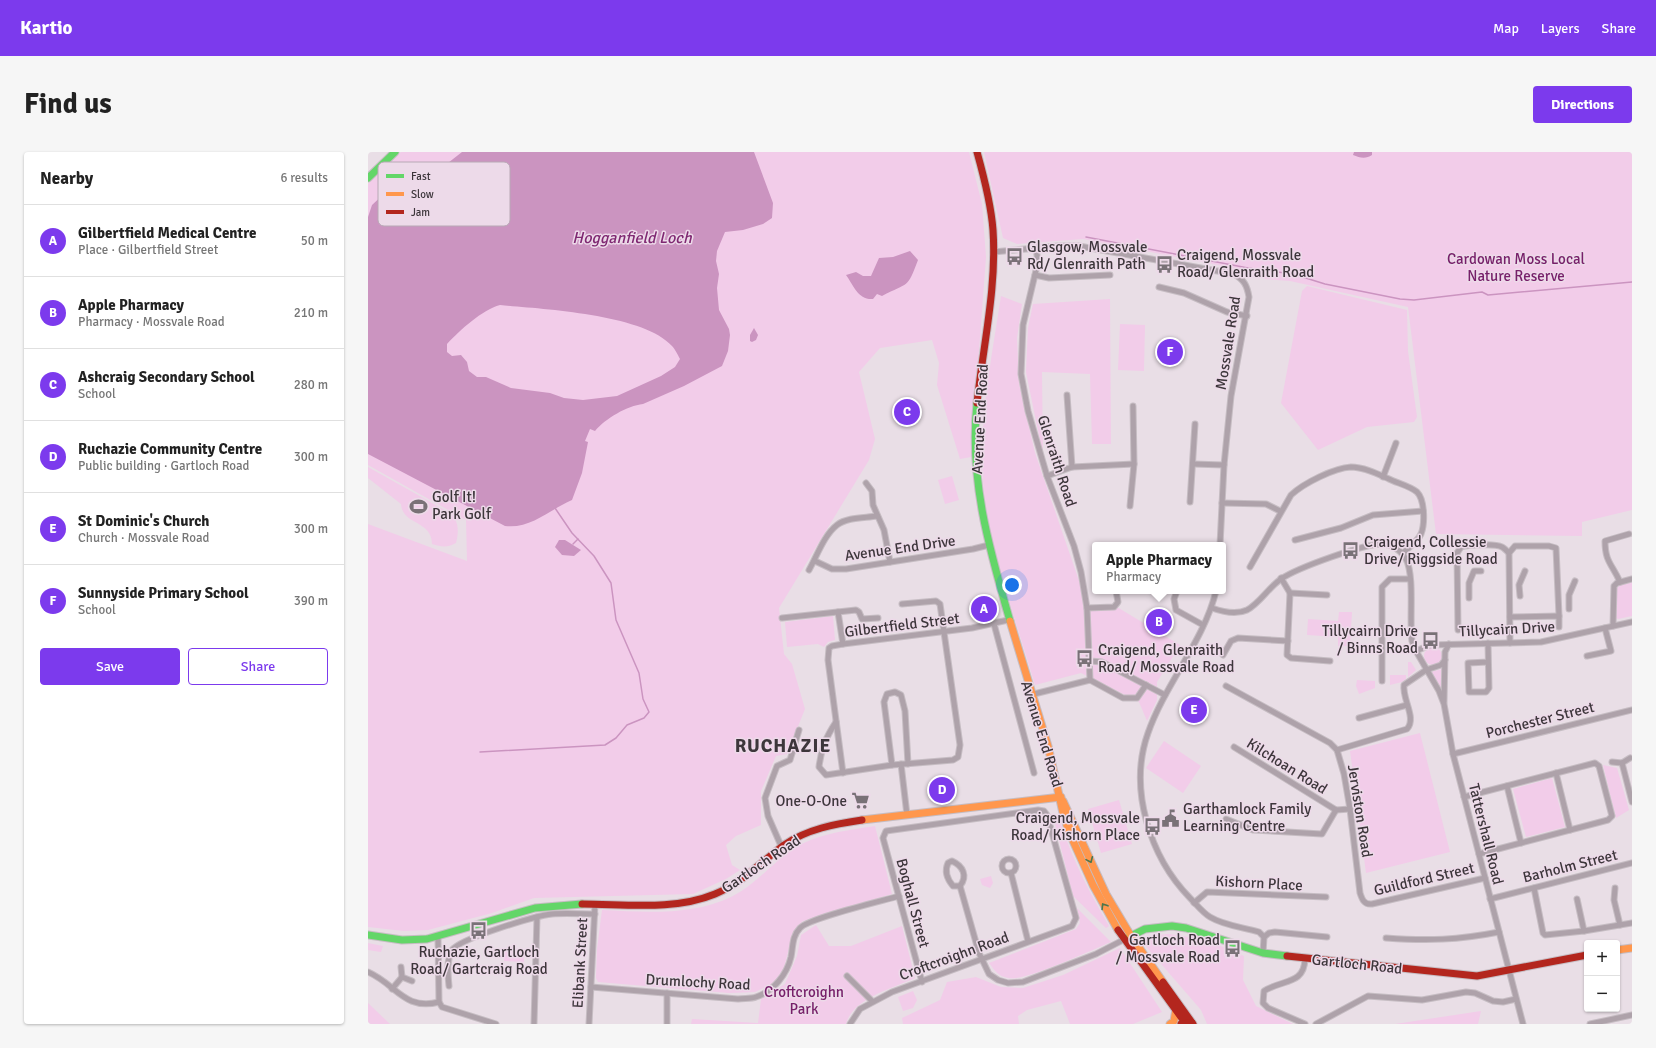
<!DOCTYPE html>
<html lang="en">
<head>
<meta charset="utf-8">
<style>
	:root { --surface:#fff; --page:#f6f6f6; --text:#222; --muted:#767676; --line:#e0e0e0; --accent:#7c3aed }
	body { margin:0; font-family:Signika,sans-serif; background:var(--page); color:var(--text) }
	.controls { position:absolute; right:12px; bottom:12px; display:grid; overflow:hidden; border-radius:4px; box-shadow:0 1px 3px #0004 }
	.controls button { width:36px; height:36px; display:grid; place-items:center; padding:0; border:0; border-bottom:1px solid var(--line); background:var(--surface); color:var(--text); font:20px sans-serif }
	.you { position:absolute; left:644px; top:433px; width:14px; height:14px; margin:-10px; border:3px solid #fff; border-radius:50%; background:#1a73e8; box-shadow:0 0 0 6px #1a73e833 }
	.badge { display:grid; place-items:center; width:26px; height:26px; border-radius:50%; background:var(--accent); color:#fff; font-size:13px; font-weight:700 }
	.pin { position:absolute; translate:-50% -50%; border:2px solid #fff; box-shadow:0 1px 4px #0006 }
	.popup { position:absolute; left:724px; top:390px; width:134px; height:52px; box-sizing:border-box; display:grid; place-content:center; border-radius:4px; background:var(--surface); filter:drop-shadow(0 1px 3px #0005); font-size:13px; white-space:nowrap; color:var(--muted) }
	.popup b { font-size:15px; color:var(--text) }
	.popup::after { content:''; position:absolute; left:50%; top:100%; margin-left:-8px; border:8px solid transparent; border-top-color:var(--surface) }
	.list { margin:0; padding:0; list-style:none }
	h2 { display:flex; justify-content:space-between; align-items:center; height:52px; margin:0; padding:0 16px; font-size:17px }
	h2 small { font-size:13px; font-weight:400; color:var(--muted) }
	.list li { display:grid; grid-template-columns:26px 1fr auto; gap:12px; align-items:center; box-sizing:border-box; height:72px; padding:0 16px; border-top:1px solid var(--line) }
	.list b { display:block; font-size:15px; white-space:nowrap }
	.list p { margin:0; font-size:13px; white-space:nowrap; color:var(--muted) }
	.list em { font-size:13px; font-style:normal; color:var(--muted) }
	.actions { display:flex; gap:8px; padding:12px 16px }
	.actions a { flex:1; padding:9px 0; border:1px solid var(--accent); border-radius:4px; text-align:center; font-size:14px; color:var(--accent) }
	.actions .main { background:var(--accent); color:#fff }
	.map { position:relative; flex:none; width:1264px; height:872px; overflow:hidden; border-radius:4px }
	header { display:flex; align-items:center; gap:24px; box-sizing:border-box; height:56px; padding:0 20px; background:var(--accent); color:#fff }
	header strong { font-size:19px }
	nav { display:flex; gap:22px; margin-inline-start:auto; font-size:14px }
	.intro { display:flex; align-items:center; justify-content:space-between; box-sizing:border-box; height:96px; padding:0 24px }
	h1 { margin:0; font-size:28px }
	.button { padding:10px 18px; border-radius:4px; background:var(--accent); color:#fff; font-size:14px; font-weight:700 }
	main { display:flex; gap:24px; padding:0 24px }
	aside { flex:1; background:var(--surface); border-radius:4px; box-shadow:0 1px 3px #0004 }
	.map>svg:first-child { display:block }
	.green { fill:#f2cce9 }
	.water { fill:#cb94c0; fill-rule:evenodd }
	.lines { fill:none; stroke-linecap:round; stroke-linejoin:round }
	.stream { stroke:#cb94c0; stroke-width:1.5 }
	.street-casing { stroke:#c6bdc3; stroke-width:7 }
	.fast-casing { stroke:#c6bdc3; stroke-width:9 }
	.slow-casing { stroke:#c6bdc3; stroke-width:9 }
	.jam-casing { stroke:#c6bdc3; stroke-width:9 }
	.street { stroke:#aea2aa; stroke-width:5 }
	.fast { stroke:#63d668; stroke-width:7 }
	.slow { stroke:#ff974d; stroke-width:7 }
	.jam { stroke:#b3261e; stroke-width:7 }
	.oneway { stroke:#4c764d }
	.labels { text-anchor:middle; stroke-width:3; stroke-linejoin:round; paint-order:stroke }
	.poi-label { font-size:15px; fill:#3d363b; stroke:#eddae9; text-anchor:start }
	.park-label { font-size:15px; fill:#77206a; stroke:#eddae9 }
	.street-label { font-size:15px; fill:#3d363b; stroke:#eddae9 }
	.water-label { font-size:16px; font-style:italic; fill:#7f2872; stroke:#eddae9 }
	.district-label { font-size:19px; font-weight:bold; letter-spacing:1px; fill:#3d363b; stroke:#eddae9 }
	.key { fill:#eddae9; stroke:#b8a9b5; stroke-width:1 }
	.key-label { font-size:11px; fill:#3d363b }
</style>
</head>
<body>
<header>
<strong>Kartio</strong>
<nav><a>Map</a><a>Layers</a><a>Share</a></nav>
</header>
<div class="intro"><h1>Find us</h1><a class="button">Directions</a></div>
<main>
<aside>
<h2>Nearby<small>6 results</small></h2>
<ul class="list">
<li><span class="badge">A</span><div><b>Gilbertfield Medical Centre</b><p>Place · Gilbertfield Street</p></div><em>50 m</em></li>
<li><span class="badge">B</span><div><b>Apple Pharmacy</b><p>Pharmacy · Mossvale Road</p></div><em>210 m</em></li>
<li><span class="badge">C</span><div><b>Ashcraig Secondary School</b><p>School</p></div><em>280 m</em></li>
<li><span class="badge">D</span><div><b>Ruchazie Community Centre</b><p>Public building · Gartloch Road</p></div><em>300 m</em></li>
<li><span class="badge">E</span><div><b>St Dominic's Church</b><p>Church · Mossvale Road</p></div><em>300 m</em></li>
<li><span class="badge">F</span><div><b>Sunnyside Primary School</b><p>School</p></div><em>390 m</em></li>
</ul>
<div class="actions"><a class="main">Save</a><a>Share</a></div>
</aside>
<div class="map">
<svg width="1264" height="872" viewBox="0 0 1264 872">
	<rect width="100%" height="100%" fill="#e9dee6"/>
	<!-- green -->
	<g class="green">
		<polygon points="33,0 601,0 614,52 618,105 603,305 592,307 569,233 571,211 564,188 512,196 491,220 507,287 501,308 411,456 416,502 424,512 437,557 419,602 408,604 393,639 393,673 368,684 358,693 364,713 372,718 358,727 325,742 166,746 124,761 60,778 36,779 0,775 0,372 99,409 98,368 0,313 0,32"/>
		<polygon points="616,0 1264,0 1264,358 1214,370 1214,384 1068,382 1040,155 922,129 897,127 892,122 876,118 715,87 649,92 635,86"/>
		<polygon points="939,134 1039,158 1040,199 1049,265 1046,270 999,275 950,298 913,251 934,139"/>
		<path d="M 633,144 L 654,152 L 649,186 L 651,232 L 667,301 L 720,455 L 749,455 L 812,493 L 789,530 L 789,548 L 779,569 L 771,550 L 713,521 L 667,533 C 647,464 614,378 614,306 C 614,252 625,197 633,144 Z"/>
		<polygon points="742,147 743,292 724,292 722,222 674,220 675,303 658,220 660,176 665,152"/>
		<polygon points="752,172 777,173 776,219 750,218"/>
		<path d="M 0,315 L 82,361 C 91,369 91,379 88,391 C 79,396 74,395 64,392 C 64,368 34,373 33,352 L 0,326 Z"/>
		<polygon points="584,324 591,348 577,352 570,328"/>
		<polygon points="1264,430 1264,464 1250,467 1248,466 1248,437 1252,433"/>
		<polygon points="971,460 984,460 982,494 970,494 970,485 939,483 940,467 970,469"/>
		<polygon points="465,464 467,488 460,490 456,495 450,492 419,495 417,470"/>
		<circle cx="1065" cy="504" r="9"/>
		<polygon points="1040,510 1043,510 1048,518 1040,525"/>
		<polygon points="1074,517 1075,537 1073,538 1063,520"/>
		<polygon points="1022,523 1038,523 1038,527 1034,530 1022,533"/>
		<polygon points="989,528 1007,529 1007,536 991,542 988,534"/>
		<polygon points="1052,581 1082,700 998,721 982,599"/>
		<polygon points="796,589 833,614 815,641 778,616"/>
		<polygon points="1235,613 1249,616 1261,658 1248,666"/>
		<polygon points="1184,626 1197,675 1158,685 1145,637"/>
		<polygon points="751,648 764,692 733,701 720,657"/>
		<path d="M 690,663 C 703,705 719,736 741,774 L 738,776 L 705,744 L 685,664 Z"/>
		<path d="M 507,674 L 524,742 L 435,769 L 425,780 L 416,816 L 406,831 L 387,840 L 361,841 L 230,830 L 228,826 L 229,797 L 234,758 C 276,760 324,764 363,745 C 384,735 400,716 418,702 C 443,682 476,679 507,674 Z"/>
		<polygon points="623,724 625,731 622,736 614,733 612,727"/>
		<path d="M 709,756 L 743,790 C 723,798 657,830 640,826 C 630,824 627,819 621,811 L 708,777 L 712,771 Z"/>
		<path d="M 448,773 L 461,794 L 483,794 L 534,774 L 547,826 C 525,836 484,847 478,872 L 323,872 L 324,867 L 390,871 L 393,847 L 417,832 L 429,804 L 433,783 Z"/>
		<path d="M 799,782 C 830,785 848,791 876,804 L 875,828 L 888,854 L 925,872 L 839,872 L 833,858 L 775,791 L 777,785 Z"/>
		<polygon points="0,791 15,794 13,800 0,798"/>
		<polygon points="752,796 794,860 765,872 702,872 693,849 659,858 650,864 651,872 535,872 534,866 572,848 579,830 608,825 633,835 655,836 695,823"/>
		<polygon points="136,798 156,798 156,810 136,809"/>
		<polygon points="545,839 549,848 545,856 535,859 530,845"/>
		<polygon points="0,851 22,872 0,872"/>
		<polygon points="1113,859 1110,872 1027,872"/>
	</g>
	<!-- water -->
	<g class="water">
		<path d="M 94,0 L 386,0 L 405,51 L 404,66 L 395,72 L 375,78 L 357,80 L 349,99 L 348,109 L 351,122 L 349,136 L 351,158 L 361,177 L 362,183 L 360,199 L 354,214 L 316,234 L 275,252 C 259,254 238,266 227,279 L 222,277 L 217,289 L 220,290 L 214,321 L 204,348 C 181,358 163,377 137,374 L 0,302 L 0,65 L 4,53 L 19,39 L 71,18 ZM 132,153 C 174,157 276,162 304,194 C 307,197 310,203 312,207 L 307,215 L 293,224 L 249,244 L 215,248 L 196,246 L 182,241 L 143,236 L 118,225 L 109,225 L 101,219 L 99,210 L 93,203 L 84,204 L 79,200 L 79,192 C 92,178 114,158 132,153 Z"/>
		<path d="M 986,0 L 1004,0 L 1004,3 C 998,7 992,6 985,3 Z"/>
		<path d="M 542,99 L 550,108 C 539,137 541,130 514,144 L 509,142 L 505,147 C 490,148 486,134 478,123 L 488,120 L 495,124 L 503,124 L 511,106 L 525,105 Z"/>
		<polygon points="386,176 390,183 388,188 384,190 382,189 382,183"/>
		<polygon points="191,388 197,388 213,398 206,404 194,403 187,395"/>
	</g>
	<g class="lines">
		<!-- stream -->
		<g class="stream">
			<polyline points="718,85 880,116 925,122 957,132 1032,147 1046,148 1114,140 1120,143 1264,130"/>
			<polyline points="205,392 210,387"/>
			<polyline points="112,600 237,593 248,586 259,573 276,566 281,560 275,547 271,521 248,468 243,431 226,404 204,381 187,356"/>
		</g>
		<defs>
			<g id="street">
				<polyline points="668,96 670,110 655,173 653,222 660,259 679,324 706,394 713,420 719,456 722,528"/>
				<path d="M 625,100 L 690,94 L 711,94 L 866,122 C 876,128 879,133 881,145 L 863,244 L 856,313 L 852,393"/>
				<polyline points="667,123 681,126 742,123"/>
				<polyline points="791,135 816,141 859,160 879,164"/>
				<polyline points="699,243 704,315"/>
				<polyline points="825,312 856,313"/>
				<polyline points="679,324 704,315 766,312"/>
				<polyline points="1015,325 1028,291"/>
				<polyline points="498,331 504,339 505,353 516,378 522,410"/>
				<polyline points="822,350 827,272"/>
				<polyline points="854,351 898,352 912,359"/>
				<polyline points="762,354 766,312 765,254"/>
				<polyline points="927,388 973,376 1005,363 1055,359"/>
				<polyline points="447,409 464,417 478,417 605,397 621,393"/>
				<path d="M 882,415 L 923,343 C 936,331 966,316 983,315 C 996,315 1010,322 1021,327 C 1029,331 1042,334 1049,340 C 1057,348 1057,372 1053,382 C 1050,389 1040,396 1034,402"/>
				<path d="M 441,418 C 449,404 456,383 469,373 C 479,365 497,366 509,364"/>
				<polyline points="913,426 922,441 919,503 923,506 962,509"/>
				<path d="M 1252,430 C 1244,412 1237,410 1237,389 L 1261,382"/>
				<polyline points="809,439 806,447 808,458 835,473"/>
				<path d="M 848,439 C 836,489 797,532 780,581 C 760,637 782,705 822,746 C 828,752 835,761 842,765 C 857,774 875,775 891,780 L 896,785 L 895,801"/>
				<polyline points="922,441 959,443"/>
				<polyline points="1152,444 1151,433 1157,419"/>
				<polyline points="1101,446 1101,431 1106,419 1113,419"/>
				<polyline points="719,456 746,455 750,450 748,439"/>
				<path d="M 844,456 C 855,460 868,463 879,458 C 892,451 900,436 913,427 C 929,416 997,391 1016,392 C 1026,393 1033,399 1038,407 C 1047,425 1041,467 1044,489 L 1048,499 L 1071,539 L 1076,552 L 1085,602 L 1155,872"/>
				<polyline points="1201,457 1201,443 1207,429"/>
				<polyline points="470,460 475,492"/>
				<polyline points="1142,465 1191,464 1191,475"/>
				<polyline points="414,466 488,458 491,460 494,467 510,466"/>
				<polyline points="626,472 666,621"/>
				<polyline points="1245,474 1246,434 1249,431 1264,427"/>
				<path d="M 1090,478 L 1089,401 L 1093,395 C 1100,393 1127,391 1134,395 C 1136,396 1139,399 1141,401"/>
				<polyline points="1142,491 1141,401 1147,394 1181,394 1188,396 1191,464"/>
				<polyline points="1048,499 1062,493 1173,490 1264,470"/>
				<polyline points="855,503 863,489 870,486 920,489"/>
				<polyline points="1219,504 1243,499 1237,476"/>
				<polyline points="722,509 734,510 797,543"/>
				<polyline points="1120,510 1100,511 1101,540 1118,540 1121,536 1120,491"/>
				<polyline points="1014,529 1014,435 1022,427 1041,427"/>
				<path d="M 858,534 L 962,591 L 969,598 L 976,622 L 982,657 L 992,741 C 994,747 996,753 1004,752 L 1117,726"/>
				<polyline points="662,543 722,528 755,546 769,546 778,533"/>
				<polyline points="1076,550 1077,500 1081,492"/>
				<polyline points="991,566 1039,553"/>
				<path d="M 468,570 C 458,585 453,597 451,615 L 458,623 L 524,613 L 585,608 L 590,605 L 592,593 L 572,452 L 568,449 L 534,452"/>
				<polyline points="866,595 968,658 982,657"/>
				<path d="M 969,598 L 1039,577 C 1049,566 1034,547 1036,533 L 1058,518 L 1073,513 L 1077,508"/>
				<polyline points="1085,602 1264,558"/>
				<polyline points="1244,610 1254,611 1262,606"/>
				<polyline points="1254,611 1264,650"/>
				<polyline points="533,612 539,663"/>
				<polyline points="524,613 516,550 519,542 527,540 533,543 537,559 540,612"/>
				<polyline points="475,621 460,508 461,496 464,494 475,492 604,476 640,468"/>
				<polyline points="1188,621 1202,678"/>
				<polyline points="1139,634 1153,691"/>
				<polyline points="1096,645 1227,611 1231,614 1244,664 1240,668 1111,702"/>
				<polyline points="858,667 885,678 954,682 968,658"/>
				<polyline points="414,696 400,664 397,646 409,614 422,608 431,578"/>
				<circle cx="641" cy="714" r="7"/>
				<path d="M 584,709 C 595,714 600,724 592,734 L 585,734 C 579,727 576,720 580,711 Z"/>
				<polyline points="643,721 660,789"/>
				<polyline points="592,734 611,801 621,822 630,828 640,831 655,830 728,802 757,787"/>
				<polyline points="1166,736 1175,781 1177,783 1216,779 1264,771"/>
				<polyline points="1247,736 1246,748 1252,773"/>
				<polyline points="1122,747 1264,711"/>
				<polyline points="1209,747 1216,779"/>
				<polyline points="826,751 839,740 958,745"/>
				<polyline points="896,785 901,781 907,780 959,785"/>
				<polyline points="70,786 71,850 74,855 128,872"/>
				<path d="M 1018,786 C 1060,789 1090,788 1131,780"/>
				<polyline points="33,815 34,825 44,829"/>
				<path d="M 0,820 C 28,832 36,859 71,850"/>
				<polyline points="479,824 504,849"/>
				<path d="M 81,834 C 80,824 78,808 84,798 C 93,786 167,764 184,762 C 198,761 213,762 227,762"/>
				<path d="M 223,835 L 370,847 C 376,846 383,847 388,845 C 406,839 419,822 423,805 C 425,795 424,784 432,776 C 441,766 514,749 531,744"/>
				<polyline points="24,837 34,825"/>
				<polyline points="166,872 169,765"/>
				<polyline points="221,872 227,752"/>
				<polyline points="299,872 299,841"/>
				<polyline points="482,872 492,857 524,840 704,774 708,766 679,663 676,659 670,658 518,679 515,686 554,830"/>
				<path d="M 937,872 L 900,856 L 895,851 L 896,839 C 915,827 936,833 937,807"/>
				<polyline points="948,872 1000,844 1054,848 1098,840 1107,841 1125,849 1135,850 1148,847"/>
				<polyline points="1222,872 1264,863"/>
			</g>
			<g id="fast">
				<polyline points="0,26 27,0"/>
				<path d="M 609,251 C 601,327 621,396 642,469"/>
				<polyline points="0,783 34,788 59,787 167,756 214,752"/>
				<polyline points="757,787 777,777 804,774 818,776 895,801 919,804"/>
			</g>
			<g id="slow">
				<polyline points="642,469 680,594 695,661 701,680 725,733 750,778"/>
				<polyline points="695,649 738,742 763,784 795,830"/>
				<polyline points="494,668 693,645"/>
				<polyline points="1249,798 1264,796"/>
				<polyline points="802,872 806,869 808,857"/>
			</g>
			<g id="jam">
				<path d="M 609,0 C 616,25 623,51 625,78 C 629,135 615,194 609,251"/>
				<path d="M 214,752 C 257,752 306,759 347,742 C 374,731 393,710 416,693 C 439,677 467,672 494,668"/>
				<polyline points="750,778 818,872"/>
				<polyline points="919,804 1109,824 1219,803"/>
				<polyline points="795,830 825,872"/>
				<polyline points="813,872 824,871"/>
			</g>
		</defs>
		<!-- street casing -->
		<use href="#street" class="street-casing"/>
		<!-- fast casing -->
		<use href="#fast" class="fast-casing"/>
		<!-- slow casing -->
		<use href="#slow" class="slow-casing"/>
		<!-- jam casing -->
		<use href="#jam" class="jam-casing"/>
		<!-- street -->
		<use href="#street" class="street"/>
		<!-- fast -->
		<use href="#fast" class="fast"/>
		<!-- slow -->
		<use href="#slow" class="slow"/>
		<!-- jam -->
		<use href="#jam" class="jam"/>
	</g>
	<!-- one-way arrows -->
	<defs><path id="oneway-chevron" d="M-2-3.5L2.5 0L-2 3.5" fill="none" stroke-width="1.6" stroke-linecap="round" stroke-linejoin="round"/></defs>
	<g class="oneway">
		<use href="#oneway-chevron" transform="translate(722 708) rotate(66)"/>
		<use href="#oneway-chevron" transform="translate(736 754) rotate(-122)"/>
	</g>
	<!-- icons -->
	<defs>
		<symbol id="bus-bare" viewBox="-9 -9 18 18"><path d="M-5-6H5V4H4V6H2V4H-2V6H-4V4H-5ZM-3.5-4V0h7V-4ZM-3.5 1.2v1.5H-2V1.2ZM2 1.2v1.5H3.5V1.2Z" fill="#797177" stroke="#eddae9" stroke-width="2.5" paint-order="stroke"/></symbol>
		<symbol id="stadium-bare" viewBox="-9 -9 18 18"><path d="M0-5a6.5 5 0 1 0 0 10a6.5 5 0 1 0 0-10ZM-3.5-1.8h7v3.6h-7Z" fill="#797177" stroke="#eddae9" stroke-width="2.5" paint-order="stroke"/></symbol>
		<symbol id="supermarket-bare" viewBox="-9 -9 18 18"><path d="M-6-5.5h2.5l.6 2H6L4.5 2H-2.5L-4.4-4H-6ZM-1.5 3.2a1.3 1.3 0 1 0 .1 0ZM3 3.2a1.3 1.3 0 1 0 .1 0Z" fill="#797177" stroke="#eddae9" stroke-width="2.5" paint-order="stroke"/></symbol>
		<symbol id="civic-bare" viewBox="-9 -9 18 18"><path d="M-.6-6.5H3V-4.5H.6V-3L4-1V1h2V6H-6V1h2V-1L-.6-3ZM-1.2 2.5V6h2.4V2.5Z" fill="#797177" stroke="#eddae9" stroke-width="2.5" paint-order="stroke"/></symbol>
	</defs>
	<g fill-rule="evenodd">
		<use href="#bus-bare" x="634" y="92" width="25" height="25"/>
		<use href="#bus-bare" x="784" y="100" width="25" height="25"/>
		<use href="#stadium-bare" x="38" y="342" width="25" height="25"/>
		<use href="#bus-bare" x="970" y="386" width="25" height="25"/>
		<use href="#bus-bare" x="1050" y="476" width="25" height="25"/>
		<use href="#bus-bare" x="704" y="494" width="25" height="25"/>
		<use href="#supermarket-bare" x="480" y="636" width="25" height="25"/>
		<use href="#civic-bare" x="790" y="654" width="25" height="25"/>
		<use href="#bus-bare" x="772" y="662" width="25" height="25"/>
		<use href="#bus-bare" x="98" y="766" width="25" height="25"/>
		<use href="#bus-bare" x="852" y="784" width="25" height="25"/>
	</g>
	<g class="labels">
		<!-- poi labels -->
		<g class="poi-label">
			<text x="659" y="100">Glasgow, Mossvale<tspan x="659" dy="17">Rd/ Glenraith Path</tspan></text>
			<text x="809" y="108">Craigend, Mossvale<tspan x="809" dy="17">Road/ Glenraith Road</tspan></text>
			<text x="64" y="350">Golf It!<tspan x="64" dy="17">Park Golf</tspan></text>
			<text x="996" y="395">Craigend, Collessie<tspan x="996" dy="17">Drive/ Riggside Road</tspan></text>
			<text x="1050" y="484" text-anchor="end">Tillycairn Drive<tspan x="1050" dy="17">/ Binns Road</tspan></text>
			<text x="730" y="503">Craigend, Glenraith<tspan x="730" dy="17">Road/ Mossvale Road</tspan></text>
			<text x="479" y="654" text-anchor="end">One-O-One</text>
			<text x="815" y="662">Garthamlock Family<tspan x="815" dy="17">Learning Centre</tspan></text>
			<text x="772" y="671" text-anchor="end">Craigend, Mossvale<tspan x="772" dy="17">Road/ Kishorn Place</tspan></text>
			<text x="852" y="793" text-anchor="end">Gartloch Road<tspan x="852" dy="17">/ Mossvale Road</tspan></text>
			<text x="111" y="805" text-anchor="middle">Ruchazie, Gartloch<tspan x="111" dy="17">Road/ Gartcraig Road</tspan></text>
		</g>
		<!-- park labels -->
		<g class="park-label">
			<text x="1148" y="112">Cardowan Moss Local<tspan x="1148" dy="17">Nature Reserve</tspan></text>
			<text x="436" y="845">Croftcroighn<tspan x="436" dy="17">Park</tspan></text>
		</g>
		<!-- street labels -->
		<g class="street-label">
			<text transform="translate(860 191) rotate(-81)" y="5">Mossvale Road</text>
			<text transform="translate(612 267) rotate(-87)" y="5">Avenue End Road</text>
			<text transform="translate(689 309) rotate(72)" y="5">Glenraith Road</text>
			<text transform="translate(532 396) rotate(-8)" y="5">Avenue End Drive</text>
			<text transform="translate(534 473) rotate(-7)" y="5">Gilbertfield Street</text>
			<text transform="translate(1139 477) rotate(-3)" y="5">Tillycairn Drive</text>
			<text transform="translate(1172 568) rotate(-14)" y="5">Porchester Street</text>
			<text transform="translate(674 582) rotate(73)" y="5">Avenue End Road</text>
			<text transform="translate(919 614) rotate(32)" y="5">Kilchoan Road</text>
			<text transform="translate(992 659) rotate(81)" y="5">Jerviston Road</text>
			<text transform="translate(1118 682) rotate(76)" y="5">Tattershall Road</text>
			<text transform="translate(393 712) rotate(-34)" y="5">Gartloch Road</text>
			<text transform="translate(1202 714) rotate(-14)" y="5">Barholm Street</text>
			<text transform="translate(1056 727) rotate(-13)" y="5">Guildford Street</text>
			<text transform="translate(891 731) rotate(3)" y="5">Kishorn Place</text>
			<text transform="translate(545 751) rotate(75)" y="5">Boghall Street</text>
			<text transform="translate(586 804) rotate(-20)" y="5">Croftcroighn Road</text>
			<text transform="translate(212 811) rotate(-87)" y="5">Elibank Street</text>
			<text transform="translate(989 812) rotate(6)" y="5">Gartloch Road</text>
			<text transform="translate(330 830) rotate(3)" y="5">Drumlochy Road</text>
		</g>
		<!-- water labels -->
		<g class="water-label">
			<text x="264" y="91">Hogganfield Loch</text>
		</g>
		<!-- district labels -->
		<g class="district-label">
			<text x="415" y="600">RUCHAZIE</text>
		</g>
	</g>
	<!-- legend -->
	<rect x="10" y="10" width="132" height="64" rx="6" class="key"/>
	<rect x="18" y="22" width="18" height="4" fill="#63d668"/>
	<rect x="18" y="40" width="18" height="4" fill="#ff974d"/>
	<rect x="18" y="58" width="18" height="4" fill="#b3261e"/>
	<g class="key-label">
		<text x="43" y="28">Fast</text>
		<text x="43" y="46">Slow</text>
		<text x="43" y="64">Jam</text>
	</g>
</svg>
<div class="controls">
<button>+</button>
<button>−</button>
</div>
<div class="you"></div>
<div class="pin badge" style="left:616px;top:457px">A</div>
<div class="pin badge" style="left:791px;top:470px">B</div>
<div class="popup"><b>Apple Pharmacy</b>Pharmacy</div>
<div class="pin badge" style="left:539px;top:260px">C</div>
<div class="pin badge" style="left:574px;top:638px">D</div>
<div class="pin badge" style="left:826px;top:558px">E</div>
<div class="pin badge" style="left:802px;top:200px">F</div>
</div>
</main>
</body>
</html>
